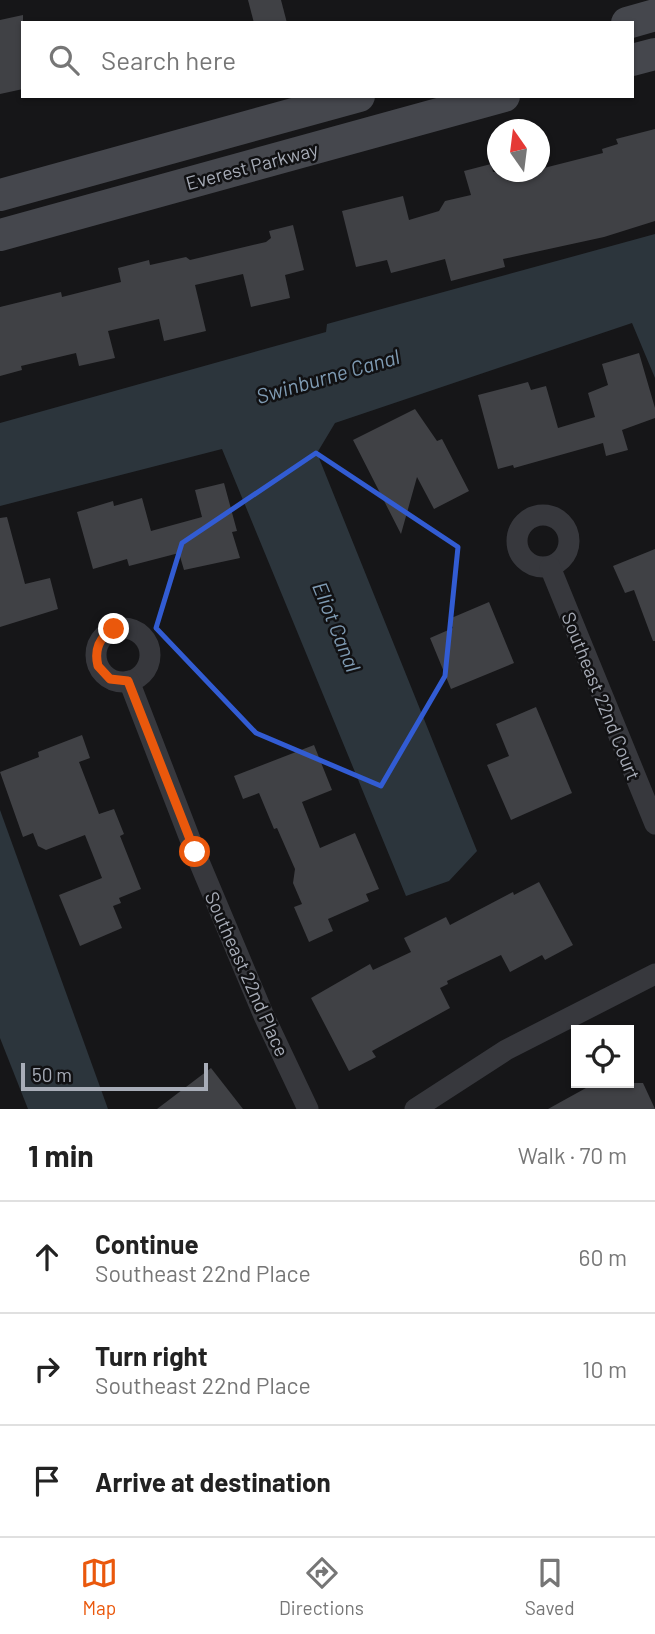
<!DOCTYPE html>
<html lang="en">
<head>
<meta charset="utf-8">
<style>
	:root { --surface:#fff; --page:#f6f6f6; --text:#222; --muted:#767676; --line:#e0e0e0; --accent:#ea580c }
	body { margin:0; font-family:Barlow,sans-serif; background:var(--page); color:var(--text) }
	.controls { position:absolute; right:21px; bottom:21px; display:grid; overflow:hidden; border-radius:0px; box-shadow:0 2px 5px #0004 }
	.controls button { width:63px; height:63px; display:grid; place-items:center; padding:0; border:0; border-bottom:2px solid var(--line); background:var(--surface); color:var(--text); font:35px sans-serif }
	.compass { position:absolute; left:487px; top:119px; width:63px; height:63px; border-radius:50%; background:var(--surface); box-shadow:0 2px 5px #0004; rotate:346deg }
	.scale { position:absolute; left:21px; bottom:18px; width:187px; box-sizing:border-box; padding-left:7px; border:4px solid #a8adb8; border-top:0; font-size:19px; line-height:24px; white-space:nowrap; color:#a8adb8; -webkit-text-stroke:5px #111113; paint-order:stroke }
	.stop { position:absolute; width:21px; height:21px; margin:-16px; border:5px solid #ea580c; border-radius:50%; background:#fff }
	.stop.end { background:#ea580c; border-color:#fff; box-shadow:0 2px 7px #0008 }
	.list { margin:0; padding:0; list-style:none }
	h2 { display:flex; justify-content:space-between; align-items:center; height:91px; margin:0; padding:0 28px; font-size:30px }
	h2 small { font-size:23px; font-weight:400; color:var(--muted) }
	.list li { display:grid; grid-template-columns:46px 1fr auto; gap:21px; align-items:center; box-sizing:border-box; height:112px; padding:0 28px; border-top:2px solid var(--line) }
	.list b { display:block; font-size:26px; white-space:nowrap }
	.list p { margin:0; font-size:23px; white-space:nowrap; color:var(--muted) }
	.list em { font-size:23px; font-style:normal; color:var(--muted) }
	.icon { flex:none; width:38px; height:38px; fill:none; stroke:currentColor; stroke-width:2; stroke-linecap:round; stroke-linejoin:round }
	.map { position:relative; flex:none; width:655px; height:1109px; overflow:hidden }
	.search { position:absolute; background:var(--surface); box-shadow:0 2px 5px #0004; left:21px; right:21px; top:21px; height:77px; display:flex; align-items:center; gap:18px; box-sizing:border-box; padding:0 24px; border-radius:0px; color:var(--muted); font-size:26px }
	.sheet { height:427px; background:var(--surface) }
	nav { display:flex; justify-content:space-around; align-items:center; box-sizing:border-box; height:98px; border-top:2px solid var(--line); background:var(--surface); font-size:19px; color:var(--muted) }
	nav a { display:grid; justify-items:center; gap:4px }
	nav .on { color:var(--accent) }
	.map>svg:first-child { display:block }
	.water { fill:#2c353c }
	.building { fill:#404145 }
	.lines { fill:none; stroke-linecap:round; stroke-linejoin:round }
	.street { stroke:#37383d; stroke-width:21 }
	.secondary { stroke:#45474d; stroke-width:32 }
	.route { stroke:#ea580c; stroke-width:9 }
	.marked { fill:none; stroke:#325cd3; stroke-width:5; stroke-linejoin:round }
	.labels { text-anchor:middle; stroke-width:5; stroke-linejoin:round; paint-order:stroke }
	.street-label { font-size:19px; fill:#a8adb8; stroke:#111113 }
	.water-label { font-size:21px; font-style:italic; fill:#7f9bb3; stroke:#111113 }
</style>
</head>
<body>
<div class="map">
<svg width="655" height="1109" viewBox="0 0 655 1109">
	<rect width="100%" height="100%" fill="#161618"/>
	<!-- water -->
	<g class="water">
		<polygon points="655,234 655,378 632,323 335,423 317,453 477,851 449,881 406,896 222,449 0,506 0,423 326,332 327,324"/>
		<polygon points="0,810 108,1109 28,1109 0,1038"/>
	</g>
	<!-- building -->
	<g class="building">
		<polygon points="248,0 281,0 287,23 254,23"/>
		<polygon points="23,15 23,89 0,94 0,20"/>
		<polygon points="655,129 655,221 604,237 503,259 505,267 451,281 445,259 391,273 387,260 356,267 342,211 403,196 409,220 439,211 445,201 471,195 464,171 491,164 493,172 540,172 540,169 603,153 602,149 618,144 616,139"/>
		<polygon points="293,225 304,270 285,275 290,298 251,307 243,274 195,285 206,331 164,341 159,319 108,331 115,358 79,366 76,353 21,366 22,370 0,376 0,307 61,292 62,297 121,282 118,268 149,260 150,265 186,257 190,260 266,242 271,238 269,231"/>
		<polygon points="639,353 655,408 655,418 622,430 628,450 606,456 603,443 514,468 513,465 498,469 478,395 528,382 531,390 546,386 558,428 595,417 588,393 608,385 602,364"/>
		<polygon points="415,409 437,441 442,439 469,491 434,509 417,477 401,534 353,440"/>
		<polygon points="224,483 237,531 232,532 240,558 184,570 179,553 129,566 127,559 93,569 77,512 113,501 114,506 142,498 151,531 202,517 195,490"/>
		<polygon points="7,517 25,584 50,578 58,609 0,627 0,518"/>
		<polygon points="655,549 655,641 653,641 634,590 625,593 613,566"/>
		<polygon points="489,602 514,663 451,689 430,638 453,628 449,619"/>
		<polygon points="536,707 572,793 511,820 487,765 509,756 496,724"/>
		<polygon points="82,735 90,758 79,762 99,814 114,809 124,834 120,836 141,889 119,898 121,903 113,906 122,928 80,946 59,895 102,878 85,835 46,850 38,846 33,833 23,837 0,772 39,757 38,752"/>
		<polygon points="314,745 332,790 302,802 320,848 355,833 379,889 366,894 369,901 328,919 333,931 309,942 294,907 302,904 293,883 295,869 277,828 274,829 259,793 243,799 234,776"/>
		<polygon points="539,882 573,945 545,960 542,955 510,972 501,955 447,981 448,984 440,988 450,1008 372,1051 376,1057 349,1071 311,998 370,964 373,970 411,952 404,938 446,917 450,925 513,892 514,895"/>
		<polygon points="211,1068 243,1109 157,1109"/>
		<polygon points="595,1083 643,1083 655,1109 548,1109"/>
	</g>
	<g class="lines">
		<!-- street -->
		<g class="street">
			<circle cx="543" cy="541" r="26"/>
			<polyline points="550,567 655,824"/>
			<circle cx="123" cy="655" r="27"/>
			<polyline points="129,681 195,852 264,1016 308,1109"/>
			<polyline points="415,1109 506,1050 655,974"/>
		</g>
		<!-- secondary -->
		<g class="secondary">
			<polyline points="627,23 655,15"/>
			<polyline points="632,60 655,54"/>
			<polyline points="0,195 359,96"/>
			<polyline points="0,235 504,96"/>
		</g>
	</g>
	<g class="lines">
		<!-- route -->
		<path class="route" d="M 114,629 C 99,637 94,650 98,666 L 110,679 L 128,681 L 195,852"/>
	</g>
	<!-- marked area -->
	<path class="marked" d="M 316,453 L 458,547 L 445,676 L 381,786 L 256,733 L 156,628 L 182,543 Z"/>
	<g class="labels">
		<!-- street labels -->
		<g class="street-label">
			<text transform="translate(252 166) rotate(-15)" y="7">Everest Parkway</text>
			<text transform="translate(601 696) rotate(68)" y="7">Southeast 22nd Court</text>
			<text transform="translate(247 974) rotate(66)" y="7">Southeast 22nd Place</text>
		</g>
		<!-- water labels -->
		<g class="water-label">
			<text transform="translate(328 377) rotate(-16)" y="7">Swinburne Canal</text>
			<text transform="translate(336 627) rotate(68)" y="7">Eliot Canal</text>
		</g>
	</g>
</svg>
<div class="controls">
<button><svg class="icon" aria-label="locate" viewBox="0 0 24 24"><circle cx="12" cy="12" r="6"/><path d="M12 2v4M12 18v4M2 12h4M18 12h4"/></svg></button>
</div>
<svg class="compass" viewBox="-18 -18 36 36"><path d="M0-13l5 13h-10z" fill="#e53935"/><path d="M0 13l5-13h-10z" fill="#767676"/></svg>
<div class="scale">50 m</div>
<div class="stop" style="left:195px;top:852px"></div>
<div class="stop end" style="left:114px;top:629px"></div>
<div class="search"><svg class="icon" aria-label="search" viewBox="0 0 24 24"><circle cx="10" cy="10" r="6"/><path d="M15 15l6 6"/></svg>Search here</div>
</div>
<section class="sheet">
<h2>1 min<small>Walk · 70 m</small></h2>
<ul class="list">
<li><svg class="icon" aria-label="ahead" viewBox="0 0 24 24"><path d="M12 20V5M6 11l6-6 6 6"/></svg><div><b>Continue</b><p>Southeast 22nd Place</p></div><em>60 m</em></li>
<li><svg class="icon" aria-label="right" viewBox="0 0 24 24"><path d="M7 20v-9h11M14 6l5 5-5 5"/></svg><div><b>Turn right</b><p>Southeast 22nd Place</p></div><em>10 m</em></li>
<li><svg class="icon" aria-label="arrive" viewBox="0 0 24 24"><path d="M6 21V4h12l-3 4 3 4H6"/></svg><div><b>Arrive at destination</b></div></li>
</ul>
</section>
<nav>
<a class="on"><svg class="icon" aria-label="map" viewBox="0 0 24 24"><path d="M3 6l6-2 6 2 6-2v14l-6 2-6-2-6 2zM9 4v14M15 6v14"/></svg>Map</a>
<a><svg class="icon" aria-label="directions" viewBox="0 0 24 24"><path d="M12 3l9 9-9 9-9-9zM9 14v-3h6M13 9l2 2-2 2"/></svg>Directions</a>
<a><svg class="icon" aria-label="saved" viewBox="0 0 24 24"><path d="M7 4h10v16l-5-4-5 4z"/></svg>Saved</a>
</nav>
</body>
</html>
